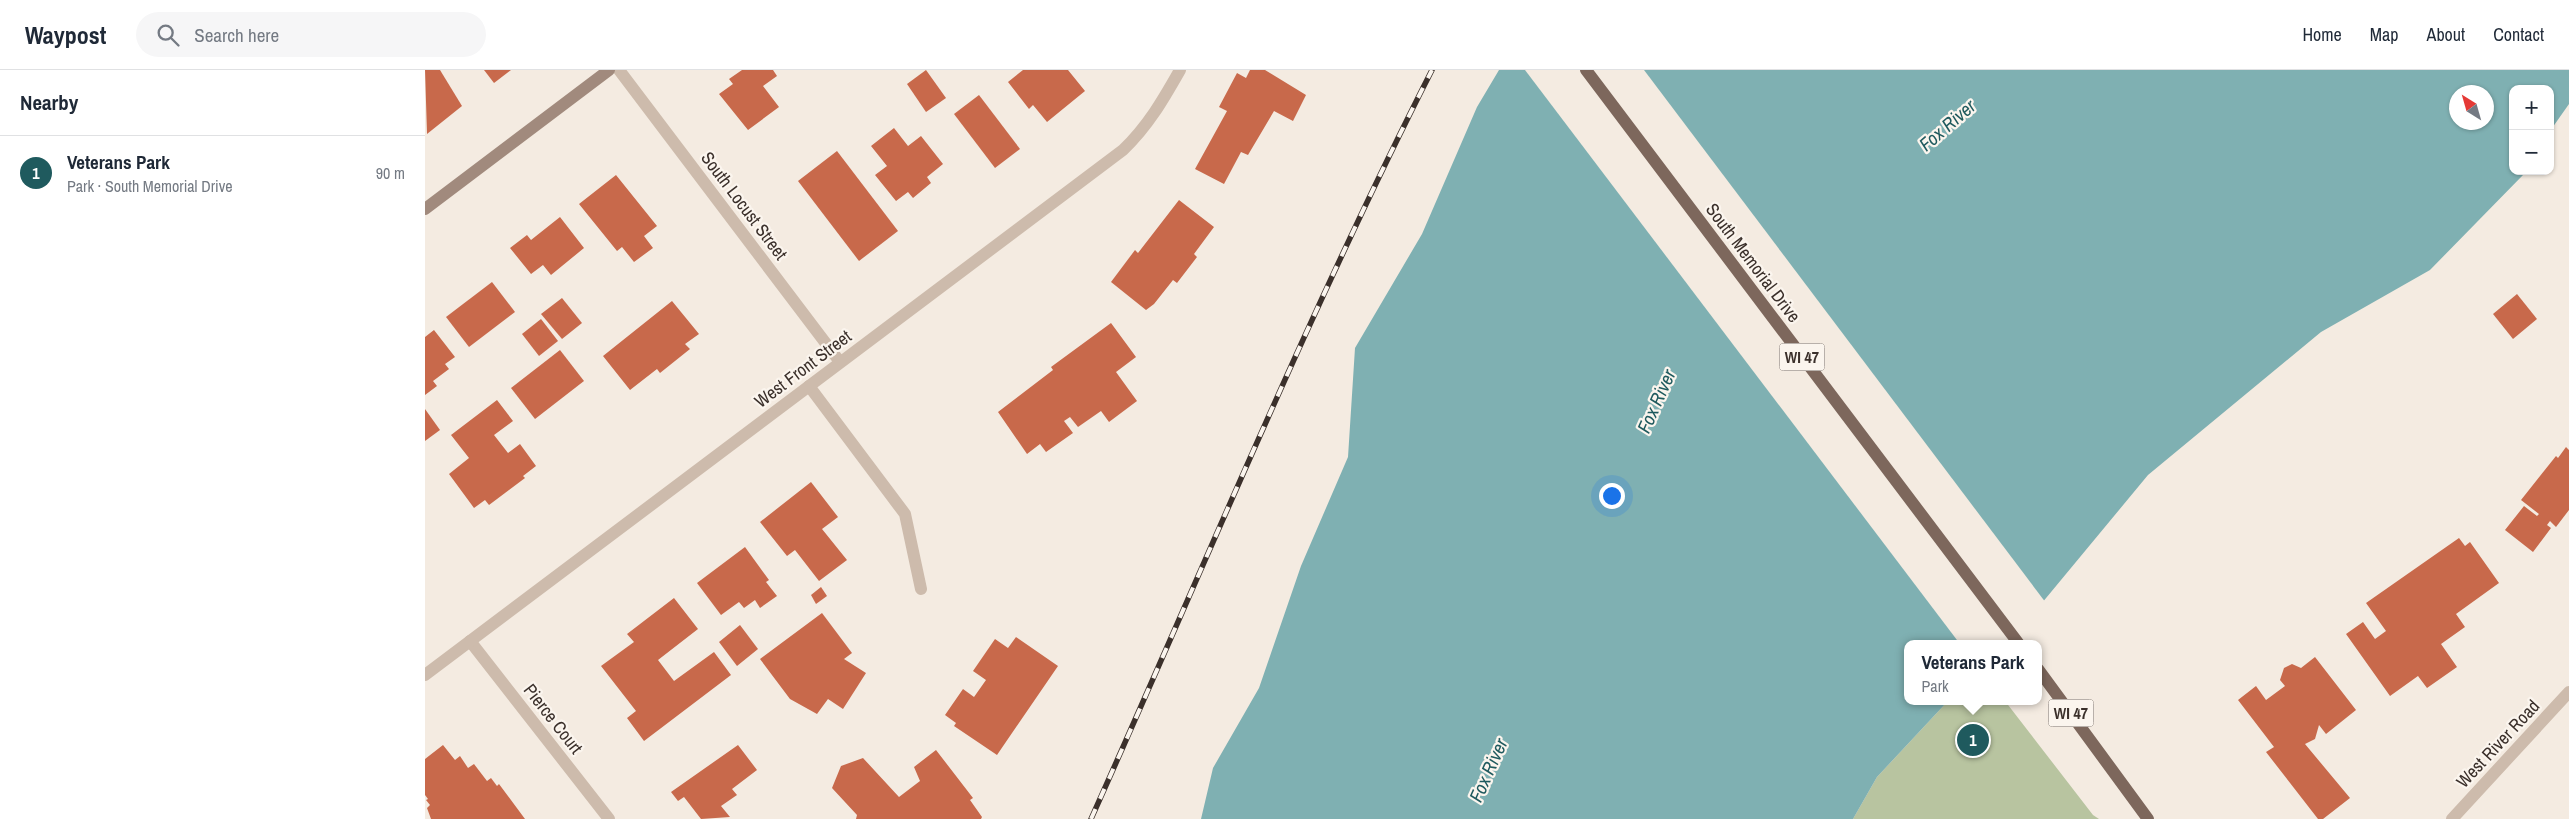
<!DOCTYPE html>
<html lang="en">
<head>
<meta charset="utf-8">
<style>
	:root { --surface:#fff; --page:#f6f6f7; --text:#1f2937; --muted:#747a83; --line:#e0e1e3; --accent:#1f5a5e }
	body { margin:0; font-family:"Archivo Narrow",sans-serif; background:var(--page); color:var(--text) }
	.controls { position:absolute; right:15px; top:15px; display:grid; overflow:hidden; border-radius:10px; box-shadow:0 1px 4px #0004 }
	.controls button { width:45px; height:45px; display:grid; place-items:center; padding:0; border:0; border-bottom:1px solid var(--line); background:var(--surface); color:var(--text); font:25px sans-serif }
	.compass { position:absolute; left:2024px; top:15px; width:45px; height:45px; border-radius:50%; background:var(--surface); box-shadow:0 1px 4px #0004; rotate:323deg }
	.you { position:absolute; left:1186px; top:425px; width:18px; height:18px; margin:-12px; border:4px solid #fff; border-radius:50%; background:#1a73e8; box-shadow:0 0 0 8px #1a73e833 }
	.badge { display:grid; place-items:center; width:32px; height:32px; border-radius:50%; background:var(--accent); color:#fff; font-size:16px; font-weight:700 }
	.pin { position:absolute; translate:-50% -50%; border:2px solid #fff; box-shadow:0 1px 5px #0006 }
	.popup { position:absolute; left:1479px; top:570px; width:138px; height:65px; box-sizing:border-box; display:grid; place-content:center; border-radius:10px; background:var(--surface); filter:drop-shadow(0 1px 4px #0005); font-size:16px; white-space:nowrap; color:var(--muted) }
	.popup b { font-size:19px; color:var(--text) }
	.popup::after { content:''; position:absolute; left:50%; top:100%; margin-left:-10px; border:10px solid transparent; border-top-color:var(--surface) }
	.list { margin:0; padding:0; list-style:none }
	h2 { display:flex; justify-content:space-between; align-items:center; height:65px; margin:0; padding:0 20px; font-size:21px }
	h2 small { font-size:16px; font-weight:400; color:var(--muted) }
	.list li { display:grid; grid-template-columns:32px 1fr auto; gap:15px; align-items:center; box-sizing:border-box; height:75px; padding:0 20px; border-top:1px solid var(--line) }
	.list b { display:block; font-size:19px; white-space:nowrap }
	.list p { margin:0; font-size:16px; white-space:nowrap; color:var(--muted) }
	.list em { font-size:16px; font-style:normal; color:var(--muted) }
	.icon { flex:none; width:28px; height:28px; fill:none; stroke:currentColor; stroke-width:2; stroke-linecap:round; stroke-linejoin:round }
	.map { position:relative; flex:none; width:2144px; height:749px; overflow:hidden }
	header { display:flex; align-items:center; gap:30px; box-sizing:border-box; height:70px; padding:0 25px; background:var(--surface); border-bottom:1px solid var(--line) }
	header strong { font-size:24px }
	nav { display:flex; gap:28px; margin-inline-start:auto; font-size:18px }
	.search { width:350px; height:45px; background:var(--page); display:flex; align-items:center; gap:12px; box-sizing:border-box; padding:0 18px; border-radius:28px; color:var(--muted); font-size:19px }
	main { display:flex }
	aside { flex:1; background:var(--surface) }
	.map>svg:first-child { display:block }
	.green { fill:#b8c4a0 }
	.water { fill:#7fb0b2; fill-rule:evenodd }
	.pier { fill:#f4ebe1 }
	.building { fill:#c8694b }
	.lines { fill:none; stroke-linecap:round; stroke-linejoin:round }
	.street { stroke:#cdbbac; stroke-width:12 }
	.secondary { stroke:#a18a7d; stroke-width:12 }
	.primary { stroke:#7d675c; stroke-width:12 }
	.rail-casing { stroke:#3b302b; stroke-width:5.5 }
	.rail { stroke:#fbf5ee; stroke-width:4; stroke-dasharray:11; stroke-linecap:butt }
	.labels { text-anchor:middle; stroke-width:4.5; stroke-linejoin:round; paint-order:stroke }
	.shield { fill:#fbf5ee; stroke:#756b66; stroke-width:1 }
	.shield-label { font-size:16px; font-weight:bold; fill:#3b302b }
	.street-label { font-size:18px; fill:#3b302b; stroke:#fbf5ee }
	.water-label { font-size:19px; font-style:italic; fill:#1f5a5e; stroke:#fbf5ee }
</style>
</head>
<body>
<header>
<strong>Waypost</strong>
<div class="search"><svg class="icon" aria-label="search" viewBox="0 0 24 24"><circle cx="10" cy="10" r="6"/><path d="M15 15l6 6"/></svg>Search here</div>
<nav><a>Home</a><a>Map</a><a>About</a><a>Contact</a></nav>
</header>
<main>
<aside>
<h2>Nearby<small></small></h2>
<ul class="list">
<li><span class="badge">1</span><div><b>Veterans Park</b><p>Park · South Memorial Drive</p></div><em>90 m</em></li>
</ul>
</aside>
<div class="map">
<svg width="2144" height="749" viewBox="0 0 2144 749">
	<rect width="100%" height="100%" fill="#f4ebe1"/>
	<!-- green -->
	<polygon class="green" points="1523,631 1580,631 1668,745 1674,749 1428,749 1452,707"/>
	<!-- water -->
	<path class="water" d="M 1074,0 L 2144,0 L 2144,34 L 2125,61 L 2125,19 L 2088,19 L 2088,101 L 2101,101 L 2098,105 L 2005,200 L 1896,262 L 1723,405 L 1583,574 L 1483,574 L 1483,631 L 1523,631 L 1452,707 L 1428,749 L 776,749 L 788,698 L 834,618 L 876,496 L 923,387 L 930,278 L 997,164 L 1052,37 ZM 2031,22 L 2062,22 L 2062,52 L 2031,52 Z"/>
	<!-- pier -->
	<polygon class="pier" points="1100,0 1219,0 1621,533 1586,574 1535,574"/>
	<!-- building -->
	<g class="building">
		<polygon points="0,0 15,0 37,36 2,64"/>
		<polygon points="59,0 86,0 69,13"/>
		<polygon points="317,0 348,0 352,6 338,16 354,37 323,60 294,24 308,14 304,9"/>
		<polygon points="501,0 521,28 501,42 482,14"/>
		<polygon points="598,0 643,0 660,21 622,52 608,35 604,39 583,12"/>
		<polygon points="825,0 840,0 881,25 868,51 849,41 823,85 816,82 799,114 770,99 802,41 794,37 812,3 821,8"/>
		<polygon points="554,25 595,79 570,98 529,44"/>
		<polygon points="469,58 483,76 496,66 518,94 502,107 506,113 488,128 483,122 471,131 450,105 462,96 446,76"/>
		<polygon points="412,81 473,161 434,191 373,111"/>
		<polygon points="191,105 232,156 219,166 228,178 209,192 197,177 192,181 154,134"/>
		<polygon points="754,130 789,157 769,184 772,187 752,213 748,210 729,234 721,240 686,212 710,180 713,183"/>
		<polygon points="135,147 159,178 126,205 118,195 106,204 85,178 102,165 106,170"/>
		<polygon points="67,212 90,242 44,277 21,247"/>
		<polygon points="2092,224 2112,249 2088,269 2068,244"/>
		<polygon points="137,228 157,253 137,269 116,244"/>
		<polygon points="247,231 274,264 260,274 265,279 235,303 232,299 205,320 178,286"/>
		<polygon points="116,249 133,271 114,286 97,264"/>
		<polygon points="686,253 711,287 691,302 712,331 684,352 676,341 653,357 645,347 639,351 648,363 621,382 615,374 602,384 573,342 628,300 626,297"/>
		<polygon points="9,260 30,287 20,294 24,299 8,311 12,316 0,325 0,267"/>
		<polygon points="135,280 159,311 110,349 86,318"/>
		<polygon points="72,330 88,351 69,365 83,383 95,374 111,396 98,406 100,408 64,435 60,430 49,438 24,404 44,388 26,365"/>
		<polygon points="0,339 15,360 0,371"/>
		<polygon points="2141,377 2144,380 2144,440 2131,457 2125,451 2122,455 2126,458 2108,482 2080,460 2099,436 2112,446 2114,444 2096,430 2131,386 2133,388"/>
		<polygon points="386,412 413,447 397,459 422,490 394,511 370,480 362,486 335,452"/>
		<polygon points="2034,468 2040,476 2045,472 2074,513 2031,544 2040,557 2016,574 2032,597 2002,618 1993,606 1965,626 1921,564 1938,552 1950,569 1961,561 1941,533"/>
		<polygon points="320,477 344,510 341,512 352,526 335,538 330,530 319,538 314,532 296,545 272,513"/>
		<polygon points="396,517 402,526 391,534 386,525"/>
		<polygon points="249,528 273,559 233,590 249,611 289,582 306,605 219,671 202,648 211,641 176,596 209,572 202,564"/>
		<polygon points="397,543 427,583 419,589 441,603 418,639 403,629 392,644 365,629 335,589"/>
		<polygon points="315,555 333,579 312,596 294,572"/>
		<polygon points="591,567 633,596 572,685 529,656 531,653 520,645 538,619 549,627 561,610 548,601 570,569 583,578"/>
		<polygon points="1890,587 1931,640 1901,664 1894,655 1890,669 1880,674 1925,728 1898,749 1893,749 1841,682 1849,677 1813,630 1831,616 1841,630 1860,616 1855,610 1859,598 1867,594 1876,598"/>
		<polygon points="18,675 30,690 35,686 43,698 49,694 62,711 66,708 72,716 74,714 100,749 6,749 2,738 5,735 1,730 3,729 0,725 0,689"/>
		<polygon points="313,675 332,700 307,719 312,725 296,736 305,747 276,749 259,727 253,731 246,722"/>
		<polygon points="511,680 548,728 545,730 557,747 556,749 431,749 432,745 407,718 416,696 438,688 474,727 495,711 489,697"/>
	</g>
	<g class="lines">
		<!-- street -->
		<g class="street">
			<polyline points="194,0 415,292"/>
			<polyline points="384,316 480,444 496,519"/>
			<polyline points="45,571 184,749"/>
			<path d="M 0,605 L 698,80 C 723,56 738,30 755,0"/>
			<polyline points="2027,749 2144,622"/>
		</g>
		<!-- secondary -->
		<polyline class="secondary" points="0,139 184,0"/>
		<!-- primary -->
		<g class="primary">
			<polyline points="1161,0 1594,574"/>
			<polyline points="1613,599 1723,749"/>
		</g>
		<defs>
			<path id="rail" d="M 666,749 C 778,499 883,244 1007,0"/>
		</defs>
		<!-- rail casing -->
		<use href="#rail" class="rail-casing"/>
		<!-- rail -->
		<use href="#rail" class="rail"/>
	</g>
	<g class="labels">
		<!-- shield labels -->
		<g class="shield">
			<rect x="1354.5" y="273.5" width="45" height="27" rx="4"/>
			<rect x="1623.5" y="629.5" width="45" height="27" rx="4"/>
		</g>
		<g class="shield-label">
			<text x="1377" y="293">WI 47</text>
			<text x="1646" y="649">WI 47</text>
		</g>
		<!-- street labels -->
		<g class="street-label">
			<text transform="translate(319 136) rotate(53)" y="6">South Locust Street</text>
			<text transform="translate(1328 193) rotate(53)" y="6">South Memorial Drive</text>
			<text transform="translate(378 299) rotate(-37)" y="6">West Front Street</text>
			<text transform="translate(128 649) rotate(52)" y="6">Pierce Court</text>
			<text transform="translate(2073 674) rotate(-47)" y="6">West River Road</text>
		</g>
		<!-- water labels -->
		<g class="water-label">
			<text transform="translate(1522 55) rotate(-41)" y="7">Fox River</text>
			<text transform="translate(1231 331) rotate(-66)" y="7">Fox River</text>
			<text transform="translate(1063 700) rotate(-66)" y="7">Fox River</text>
		</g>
	</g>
</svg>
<div class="controls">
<button>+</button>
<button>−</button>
</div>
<svg class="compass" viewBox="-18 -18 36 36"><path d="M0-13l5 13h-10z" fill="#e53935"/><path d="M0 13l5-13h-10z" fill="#747a83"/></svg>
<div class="you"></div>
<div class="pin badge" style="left:1548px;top:670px">1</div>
<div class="popup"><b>Veterans Park</b>Park</div>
</div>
</main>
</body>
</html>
